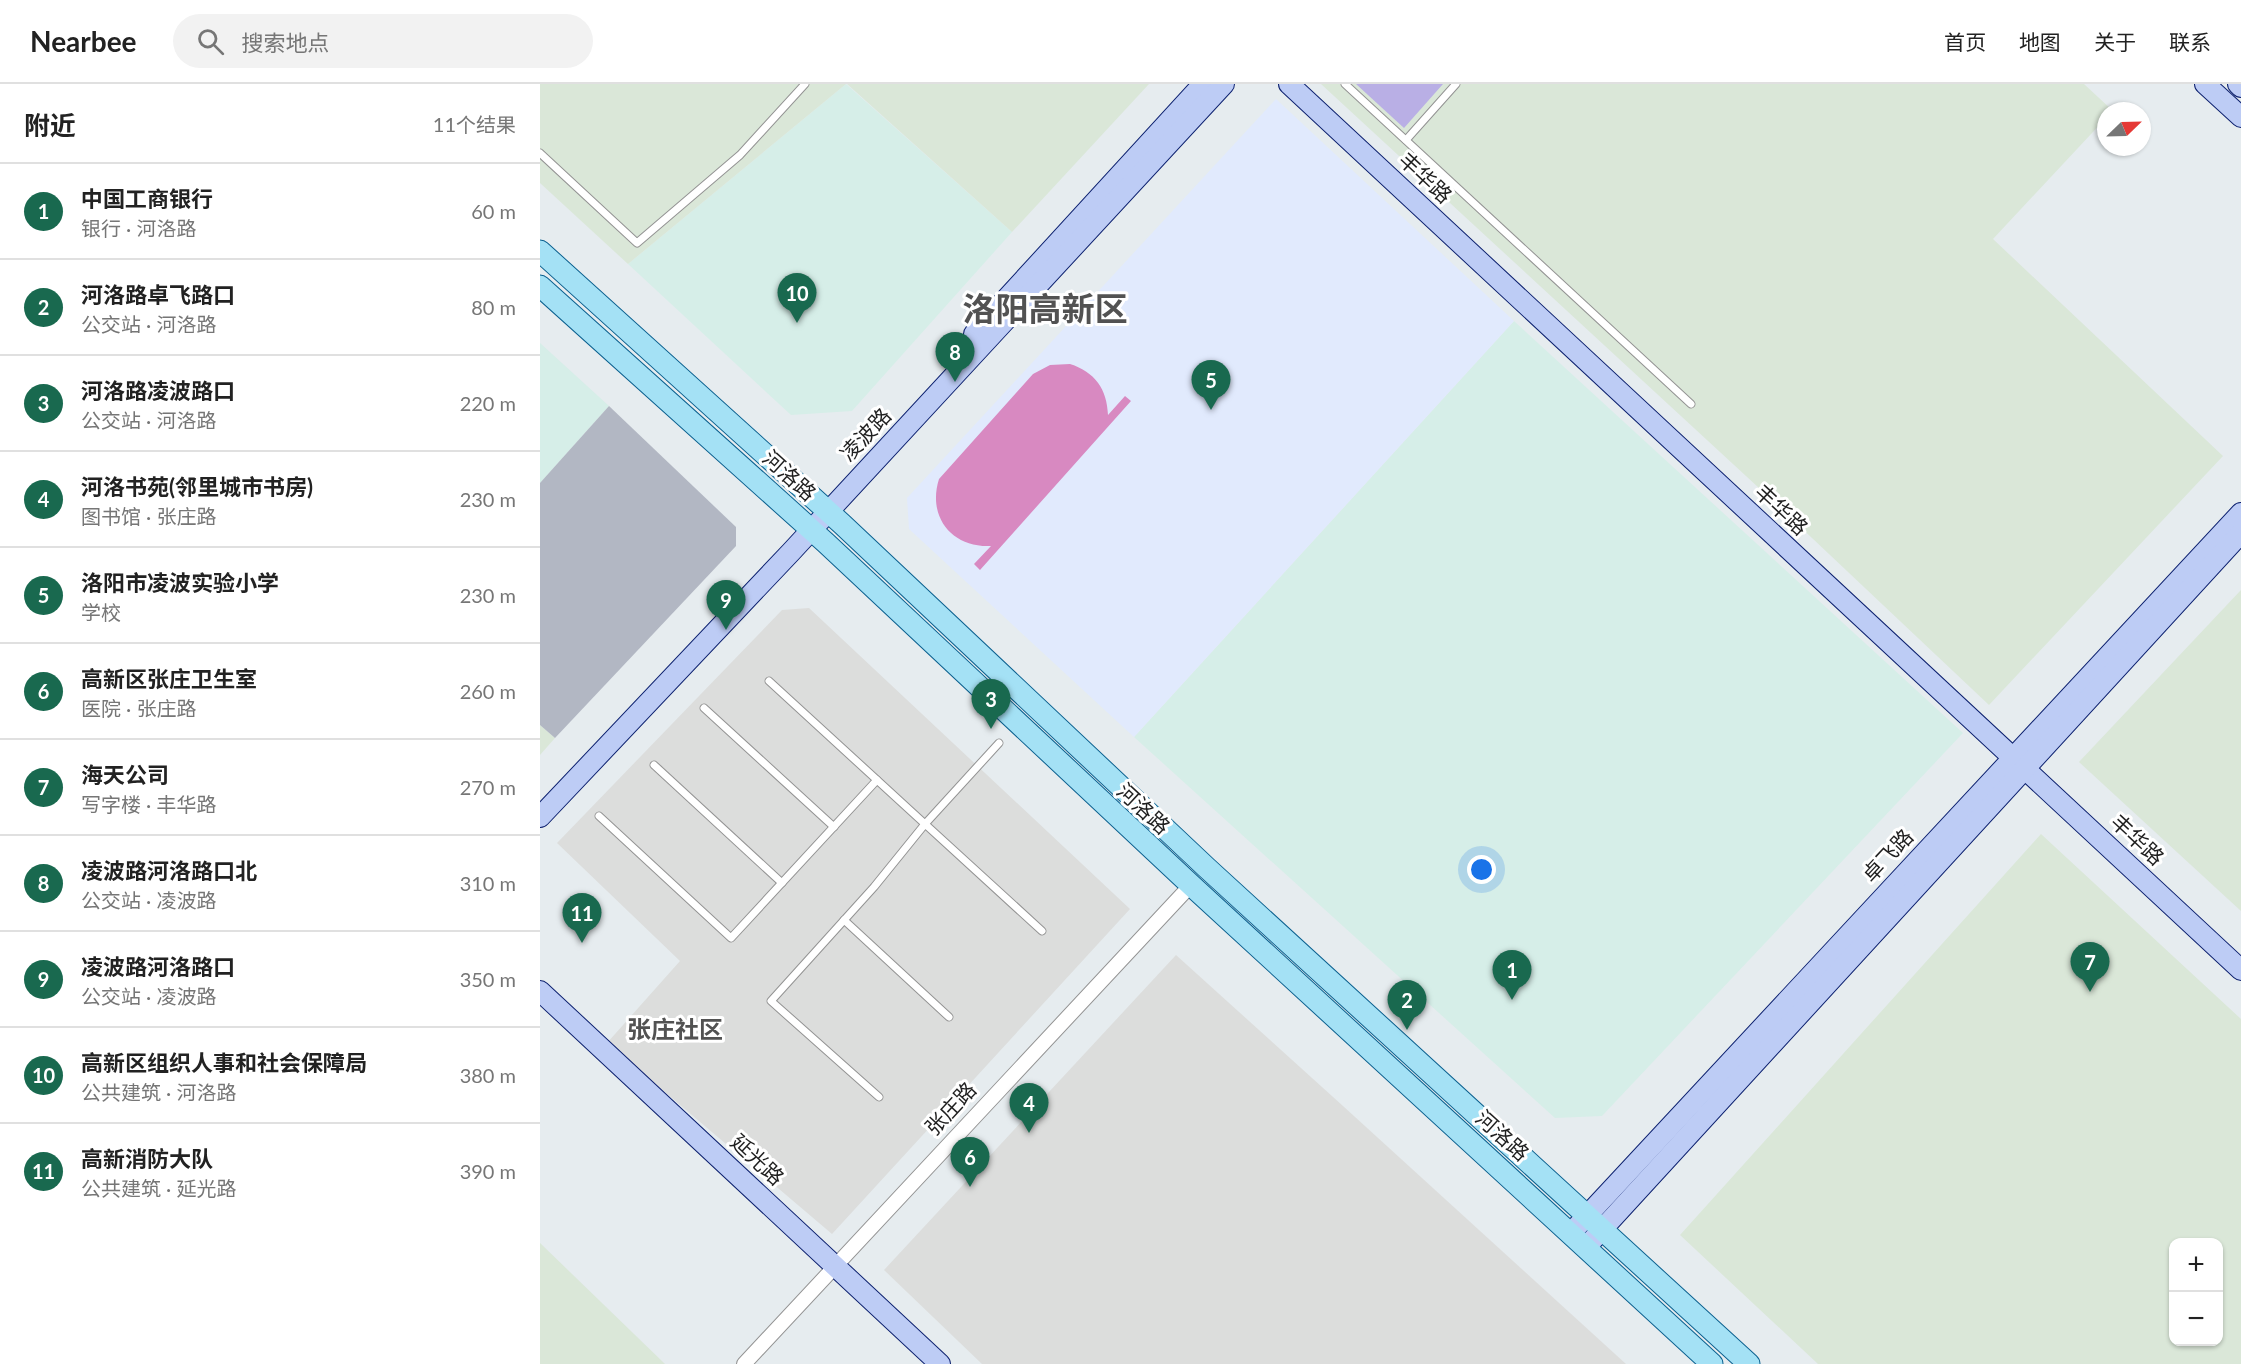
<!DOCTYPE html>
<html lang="zh">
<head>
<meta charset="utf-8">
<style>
	:root { --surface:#fff; --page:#f2f2f2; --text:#222; --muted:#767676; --line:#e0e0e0; --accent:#19694f }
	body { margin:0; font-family:Lato,"Noto Sans SC",sans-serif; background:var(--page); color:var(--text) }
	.controls { position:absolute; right:18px; bottom:18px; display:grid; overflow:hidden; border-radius:12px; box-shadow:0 2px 4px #0004 }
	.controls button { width:54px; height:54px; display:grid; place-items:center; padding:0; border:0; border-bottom:2px solid var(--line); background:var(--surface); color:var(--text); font:30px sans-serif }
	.compass { position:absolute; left:1557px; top:18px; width:54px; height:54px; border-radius:50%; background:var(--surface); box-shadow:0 2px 4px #0004; rotate:67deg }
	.you { position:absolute; left:942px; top:786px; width:21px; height:21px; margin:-15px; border:4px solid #fff; border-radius:50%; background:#1a73e8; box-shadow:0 0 0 9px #1a73e833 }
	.badge { display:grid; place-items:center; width:39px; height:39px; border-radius:50%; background:var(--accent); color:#fff; font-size:20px; font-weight:700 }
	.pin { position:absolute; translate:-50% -50px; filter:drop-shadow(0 2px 3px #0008) }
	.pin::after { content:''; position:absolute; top:32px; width:21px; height:18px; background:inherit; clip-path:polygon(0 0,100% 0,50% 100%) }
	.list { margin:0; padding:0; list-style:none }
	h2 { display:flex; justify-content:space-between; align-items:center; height:78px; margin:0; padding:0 24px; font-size:26px }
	h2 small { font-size:20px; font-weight:400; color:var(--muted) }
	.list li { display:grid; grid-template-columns:39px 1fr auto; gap:18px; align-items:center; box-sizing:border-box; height:96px; padding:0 24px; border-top:2px solid var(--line) }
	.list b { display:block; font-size:22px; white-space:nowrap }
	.list p { margin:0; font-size:20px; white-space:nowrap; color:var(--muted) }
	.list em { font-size:20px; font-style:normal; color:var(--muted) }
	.icon { flex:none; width:33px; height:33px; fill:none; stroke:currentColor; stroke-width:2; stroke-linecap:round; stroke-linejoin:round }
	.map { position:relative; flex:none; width:1701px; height:1280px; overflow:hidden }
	header { display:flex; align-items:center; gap:36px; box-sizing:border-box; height:84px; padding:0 30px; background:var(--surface); border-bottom:2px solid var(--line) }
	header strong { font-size:28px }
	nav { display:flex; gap:33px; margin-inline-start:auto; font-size:21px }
	.search { width:420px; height:54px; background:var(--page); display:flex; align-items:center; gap:15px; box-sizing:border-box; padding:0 21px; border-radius:33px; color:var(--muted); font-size:22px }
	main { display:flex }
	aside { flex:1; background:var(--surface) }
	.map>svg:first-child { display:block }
	.residential { fill:#dcdddc }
	.commercial { fill:#d6eee8 }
	.industrial { fill:#dae7d8; fill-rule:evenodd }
	.education { fill:#e1eafd }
	.construction { fill:#b2b7c3 }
	.grass { fill:#b9afe5 }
	.pitch { fill:#d889c1 }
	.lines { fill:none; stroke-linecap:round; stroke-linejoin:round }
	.lane-casing { stroke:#939393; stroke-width:9 }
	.street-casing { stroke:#939393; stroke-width:16 }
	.secondary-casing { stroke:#0d216f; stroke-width:22 }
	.primary-casing { stroke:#0b608f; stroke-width:23 }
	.lane { stroke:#fff; stroke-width:7 }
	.street { stroke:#fff; stroke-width:14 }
	.secondary { stroke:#bdccf5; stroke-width:20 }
	.primary { stroke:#a4e1f5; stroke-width:21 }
	.labels { text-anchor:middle; stroke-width:6; stroke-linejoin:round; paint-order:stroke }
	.street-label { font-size:21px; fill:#1f1f1f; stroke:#fff }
	.quarter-label { font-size:24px; font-weight:bold; fill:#525252; stroke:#fff }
	.town-label { font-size:33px; font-weight:bold; fill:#525252; stroke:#fff }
</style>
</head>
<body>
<header>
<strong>Nearbee</strong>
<div class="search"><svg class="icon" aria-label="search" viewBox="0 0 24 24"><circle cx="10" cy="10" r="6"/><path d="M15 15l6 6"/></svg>搜索地点</div>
<nav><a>首页</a><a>地图</a><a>关于</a><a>联系</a></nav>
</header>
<main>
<aside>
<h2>附近<small>11个结果</small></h2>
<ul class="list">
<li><span class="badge">1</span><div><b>中国工商银行</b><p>银行 · 河洛路</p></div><em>60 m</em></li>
<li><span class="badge">2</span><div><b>河洛路卓飞路口</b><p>公交站 · 河洛路</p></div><em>80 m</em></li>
<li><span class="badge">3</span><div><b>河洛路凌波路口</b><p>公交站 · 河洛路</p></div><em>220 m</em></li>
<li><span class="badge">4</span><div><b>河洛书苑(邻里城市书房)</b><p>图书馆 · 张庄路</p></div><em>230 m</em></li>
<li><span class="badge">5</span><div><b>洛阳市凌波实验小学</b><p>学校</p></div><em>230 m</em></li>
<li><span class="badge">6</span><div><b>高新区张庄卫生室</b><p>医院 · 张庄路</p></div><em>260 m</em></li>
<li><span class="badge">7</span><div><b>海天公司</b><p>写字楼 · 丰华路</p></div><em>270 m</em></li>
<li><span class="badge">8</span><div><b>凌波路河洛路口北</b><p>公交站 · 凌波路</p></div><em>310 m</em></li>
<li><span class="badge">9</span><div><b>凌波路河洛路口</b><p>公交站 · 凌波路</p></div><em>350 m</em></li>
<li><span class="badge">10</span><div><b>高新区组织人事和社会保障局</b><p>公共建筑 · 河洛路</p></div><em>380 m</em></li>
<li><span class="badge">11</span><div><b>高新消防大队</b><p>公共建筑 · 延光路</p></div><em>390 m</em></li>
</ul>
</aside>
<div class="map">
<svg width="1701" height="1280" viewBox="0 0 1701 1280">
	<rect width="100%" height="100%" fill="#e6ecef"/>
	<!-- residential -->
	<g class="residential">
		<polygon points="269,524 590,825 292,1150 67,959 140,877 17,759 242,526"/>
		<polygon points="636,871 803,1022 1086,1280 442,1280 344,1186"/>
	</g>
	<!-- commercial -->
	<g class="commercial">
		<polygon points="306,0 472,148 312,327 251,331 88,180"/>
		<polygon points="974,237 1423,649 1062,1032 1015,1034 594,653"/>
		<polygon points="0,259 69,322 0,399"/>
	</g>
	<!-- industrial -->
	<g class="industrial">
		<polygon points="0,0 306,0 88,180 0,99"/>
		<polygon points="307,0 609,0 472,148"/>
		<polygon points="781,0 1544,0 1573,27 1566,27 1566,34 1453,155 1683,372 1449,621 1219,404"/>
		<polygon points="1701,506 1701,827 1539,678"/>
		<polygon points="0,641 15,654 0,671"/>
		<path d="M 1501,750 L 1701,935 L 1701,1280 L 1278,1280 L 1140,1151 ZM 1634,1158 L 1678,1158 L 1678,1258 L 1634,1258 Z"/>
		<polygon points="0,1159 125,1280 0,1280"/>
	</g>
	<!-- education -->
	<polygon class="education" points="736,15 974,237 594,653 369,445 367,414"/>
	<!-- construction -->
	<polygon class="construction" points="69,322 196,443 196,462 15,654 0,641 0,399"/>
	<!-- grass -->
	<polygon class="grass" points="816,0 903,0 864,44"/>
	<!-- pitch -->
	<path class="pitch" d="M 530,280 C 555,288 567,305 568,331 L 585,312 L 591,317 L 440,486 L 434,480 L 451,462 C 412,464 387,433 399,395 L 493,290 L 510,281 Z"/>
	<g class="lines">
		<defs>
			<g id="lane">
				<polyline points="805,0 1151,320"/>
				<polyline points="866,56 916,0"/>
				<polyline points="0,69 97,159 200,71 265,0"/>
				<polyline points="229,597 385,740 459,659"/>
				<polyline points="164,624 294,743"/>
				<polyline points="114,681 242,799"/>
				<polyline points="59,732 191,854 337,696"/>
				<polyline points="304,836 409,933"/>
				<polyline points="339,1013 231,917 334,803 385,740 502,847"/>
			</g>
			<polyline id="street" points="204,1280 651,801"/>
			<g id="secondary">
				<polyline points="749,0 1701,886"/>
				<polyline points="1665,0 1701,33"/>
				<polyline points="1698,0 1701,3"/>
				<polyline points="434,250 663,0"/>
				<polyline points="0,733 251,468 684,0"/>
				<polyline points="0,907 400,1280"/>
				<polyline points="1031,1149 1701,429"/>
				<polyline points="1046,1163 1701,449"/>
			</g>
			<g id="primary">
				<polyline points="0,167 302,440 667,784 1209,1280"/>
				<polyline points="0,202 286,459 651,801 1172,1280"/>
			</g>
		</defs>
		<!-- lane casing -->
		<use href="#lane" class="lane-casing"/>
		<!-- street casing -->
		<use href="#street" class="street-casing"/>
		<!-- secondary casing -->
		<use href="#secondary" class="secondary-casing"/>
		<!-- primary casing -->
		<use href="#primary" class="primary-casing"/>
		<!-- lane -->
		<use href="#lane" class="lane"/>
		<!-- street -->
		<use href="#street" class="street"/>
		<!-- secondary -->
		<use href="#secondary" class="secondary"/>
		<!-- primary -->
		<use href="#primary" class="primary"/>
	</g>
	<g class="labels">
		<!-- street labels -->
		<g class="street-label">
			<text transform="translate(885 94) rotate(43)" y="7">丰华路</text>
			<text transform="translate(326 351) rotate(-47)" y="7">凌波路</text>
			<text transform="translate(249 392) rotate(42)" y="7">河洛路</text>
			<text transform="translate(1241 426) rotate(43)" y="7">丰华路</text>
			<text transform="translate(603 725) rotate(43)" y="7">河洛路</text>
			<text transform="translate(1597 756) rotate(43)" y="7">丰华路</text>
			<text transform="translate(1348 772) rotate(-47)" y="7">卓飞路</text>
			<text transform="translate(411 1025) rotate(-47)" y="7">张庄路</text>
			<text transform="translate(962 1052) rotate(42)" y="7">河洛路</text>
			<text transform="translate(217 1076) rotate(43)" y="7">延光路</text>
		</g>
		<!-- quarter labels -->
		<g class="quarter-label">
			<text x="135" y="954">张庄社区</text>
		</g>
		<!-- town labels -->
		<g class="town-label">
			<text x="505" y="237">洛阳高新区</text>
		</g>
	</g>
</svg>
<div class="controls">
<button>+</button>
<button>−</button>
</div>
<svg class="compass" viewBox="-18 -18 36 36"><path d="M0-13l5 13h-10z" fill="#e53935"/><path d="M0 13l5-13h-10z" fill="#767676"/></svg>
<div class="you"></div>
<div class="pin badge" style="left:972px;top:916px">1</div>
<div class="pin badge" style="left:867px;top:946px">2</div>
<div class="pin badge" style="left:451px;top:645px">3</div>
<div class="pin badge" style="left:489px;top:1049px">4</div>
<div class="pin badge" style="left:671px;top:326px">5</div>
<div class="pin badge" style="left:430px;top:1103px">6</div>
<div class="pin badge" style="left:1550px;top:908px">7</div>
<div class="pin badge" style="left:415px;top:298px">8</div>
<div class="pin badge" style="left:186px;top:546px">9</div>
<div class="pin badge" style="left:257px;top:239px">10</div>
<div class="pin badge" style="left:42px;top:859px">11</div>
</div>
</main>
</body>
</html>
